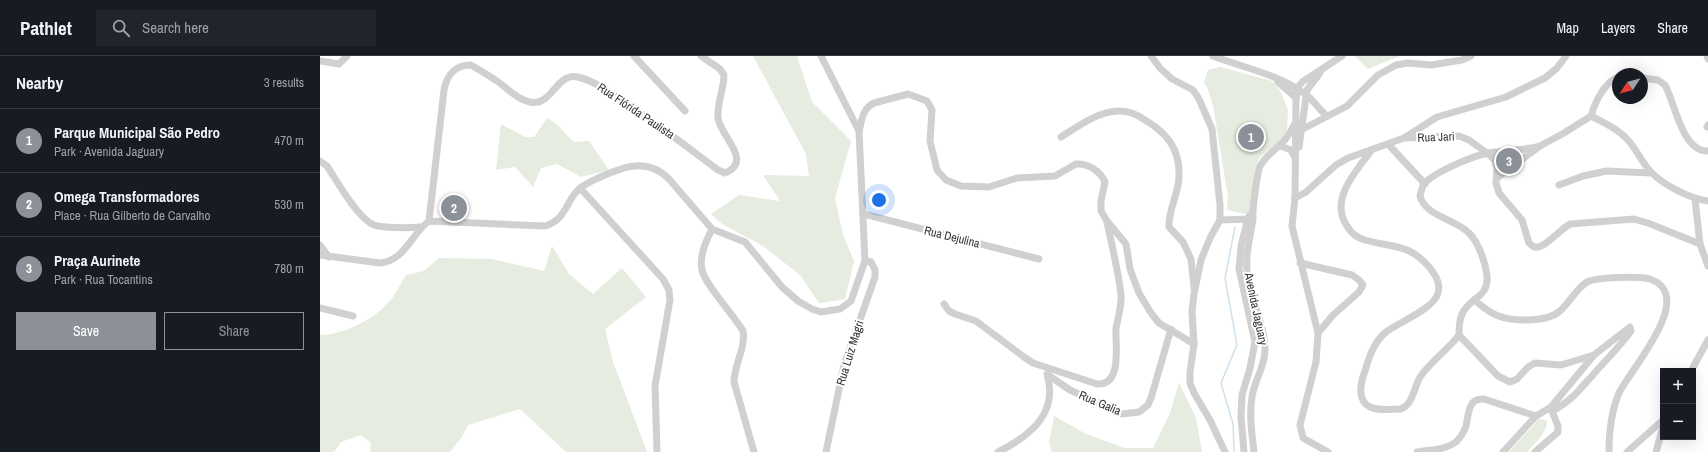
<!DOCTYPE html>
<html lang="en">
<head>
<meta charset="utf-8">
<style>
	:root { --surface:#171b24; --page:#20242c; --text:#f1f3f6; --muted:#9ea1a6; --line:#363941; --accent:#8c9099 }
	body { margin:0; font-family:"Archivo Narrow",sans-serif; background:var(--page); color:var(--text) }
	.controls { position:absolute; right:12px; bottom:12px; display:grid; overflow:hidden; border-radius:0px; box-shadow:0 4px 16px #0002 }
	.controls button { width:36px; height:36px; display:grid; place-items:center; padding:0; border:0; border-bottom:1px solid var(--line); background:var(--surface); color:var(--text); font:20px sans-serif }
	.compass { position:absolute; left:1292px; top:12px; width:36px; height:36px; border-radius:50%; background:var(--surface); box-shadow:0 4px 16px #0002; rotate:234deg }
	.you { position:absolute; left:559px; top:144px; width:14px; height:14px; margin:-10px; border:3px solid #fff; border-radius:50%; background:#1a73e8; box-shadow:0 0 0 6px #1a73e833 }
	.badge { display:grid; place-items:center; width:26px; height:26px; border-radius:50%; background:var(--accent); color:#fff; font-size:13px; font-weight:700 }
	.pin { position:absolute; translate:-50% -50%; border:2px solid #fff; box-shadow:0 1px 4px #0006 }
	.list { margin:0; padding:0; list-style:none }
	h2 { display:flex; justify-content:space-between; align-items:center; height:52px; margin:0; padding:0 16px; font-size:17px }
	h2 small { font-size:13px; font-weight:400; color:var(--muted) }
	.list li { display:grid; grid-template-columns:26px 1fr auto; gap:12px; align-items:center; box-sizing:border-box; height:64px; padding:0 16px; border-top:1px solid var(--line) }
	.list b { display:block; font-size:15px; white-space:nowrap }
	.list p { margin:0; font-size:13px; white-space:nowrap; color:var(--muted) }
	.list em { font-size:13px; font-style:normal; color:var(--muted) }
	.actions { display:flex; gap:8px; padding:12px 16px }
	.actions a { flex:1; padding:9px 0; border:1px solid var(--accent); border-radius:0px; text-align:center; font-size:14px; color:var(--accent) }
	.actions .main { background:var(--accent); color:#fff }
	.icon { flex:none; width:22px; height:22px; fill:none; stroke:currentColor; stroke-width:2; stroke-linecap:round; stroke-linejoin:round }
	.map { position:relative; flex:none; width:1388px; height:396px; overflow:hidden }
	header { display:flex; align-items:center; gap:24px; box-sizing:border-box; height:56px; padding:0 20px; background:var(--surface); border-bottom:1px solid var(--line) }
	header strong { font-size:19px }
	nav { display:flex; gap:22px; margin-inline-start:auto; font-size:14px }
	.search { width:280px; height:36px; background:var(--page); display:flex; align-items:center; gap:10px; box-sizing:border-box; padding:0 14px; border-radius:0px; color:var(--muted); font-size:15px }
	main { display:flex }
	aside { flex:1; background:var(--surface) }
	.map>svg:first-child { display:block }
	.green { fill:#e6ecdf }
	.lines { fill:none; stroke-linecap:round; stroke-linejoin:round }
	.stream { stroke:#cfe2ee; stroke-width:1.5 }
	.minor { stroke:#d0d0d0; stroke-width:7 }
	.labels { text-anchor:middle; stroke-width:4; stroke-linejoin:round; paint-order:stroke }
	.street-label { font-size:12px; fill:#333; stroke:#fff }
</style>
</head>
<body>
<header>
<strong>Pathlet</strong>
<div class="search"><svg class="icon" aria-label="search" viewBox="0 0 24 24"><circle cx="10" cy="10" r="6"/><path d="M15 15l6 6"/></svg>Search here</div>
<nav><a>Map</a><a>Layers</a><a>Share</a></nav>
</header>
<main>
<aside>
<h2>Nearby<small>3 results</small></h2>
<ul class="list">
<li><span class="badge">1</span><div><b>Parque Municipal São Pedro</b><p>Park · Avenida Jaguary</p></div><em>470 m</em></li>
<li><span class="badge">2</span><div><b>Omega Transformadores</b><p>Place · Rua Gilberto de Carvalho</p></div><em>530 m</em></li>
<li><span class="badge">3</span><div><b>Praça Aurinete</b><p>Park · Rua Tocantins</p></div><em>780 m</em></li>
</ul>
<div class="actions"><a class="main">Save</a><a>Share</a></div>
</aside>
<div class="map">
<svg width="1388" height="396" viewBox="0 0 1388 396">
	<rect width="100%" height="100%" fill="#fff"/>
	<!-- green -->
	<g class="green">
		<polygon points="433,0 477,0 492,46 531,85 515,142 523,179 534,205 525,243 499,247 480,219 443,190 402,168 391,158 419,139 460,145 443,119 489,120 486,98"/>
		<polygon points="1035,0 1080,0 1048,13"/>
		<polygon points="900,11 952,25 960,34 968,54 967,77 961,85 940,101 935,112 930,159 907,154 908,141 893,49 887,31 884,27 888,14"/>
		<path d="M 227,62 C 239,68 243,76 254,86 L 269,85 L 289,114 L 261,121 L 237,108 L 221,112 L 213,131 L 195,111 L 176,114 L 181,68 L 205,81 L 214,81 Z"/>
		<polygon points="1182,99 1202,100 1185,112 1178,100"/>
		<path d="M 232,190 L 249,218 L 273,238 L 302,212 L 326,241 L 285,273 L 293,306 L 327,396 L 246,396 L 200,353 L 148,369 L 142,381 L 130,396 L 50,396 L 51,387 L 41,379 L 21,386 L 14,396 L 0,396 L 0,279 C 27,278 57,262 73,241 C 78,234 81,226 86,219 L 104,215 L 119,202 L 172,203 L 224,215 Z"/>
		<polygon points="859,327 876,362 882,396 732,396 729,387 734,360 766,378 805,392 833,392 850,357"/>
		<path d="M 1219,363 L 1227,365 C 1227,377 1215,387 1207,396 L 1189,396 Z"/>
	</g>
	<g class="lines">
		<!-- stream -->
		<g class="stream">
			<polyline points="1258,331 1266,322"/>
			<polyline points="914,396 913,368 901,327 917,289 905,222 915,171"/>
		</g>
		<!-- minor -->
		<g class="minor">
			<polyline points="314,0 365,55"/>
			<polyline points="501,0 539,75"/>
			<polyline points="831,0 840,12 852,23 873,34 879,43 892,73 900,149 900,164 890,182 881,204 874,238 872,256 874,288 870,316 870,327 874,337 890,364 905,396"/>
			<path d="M 893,0 C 924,12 958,18 985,38 C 993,43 998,53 1007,60"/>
			<polyline points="1387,0 1388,3"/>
			<polyline points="0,5 19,8 27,0"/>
			<path d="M 1322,22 L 1338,24 L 1345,29 C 1355,47 1362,96 1388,95"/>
			<polyline points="958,26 976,42"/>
			<path d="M 1271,60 C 1283,66 1296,72 1305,81 C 1316,91 1321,106 1331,116 C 1343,129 1371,143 1388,145"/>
			<polyline points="1387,71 1388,69"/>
			<polyline points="981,74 1027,50 1058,19 1076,9 1088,7 1111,9 1142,4 1151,0"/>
			<path d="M 741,81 C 758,70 779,55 799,55 C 808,55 818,59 825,64 C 847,77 860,93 859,120 C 859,137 848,154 849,171 L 863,186 L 871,203 L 874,232"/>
			<path d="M 1084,82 L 1139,80 L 1149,84 L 1167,97 L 1175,104 L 1177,112 L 1176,127 L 1179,137 L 1202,164 L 1209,187 L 1214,191 C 1224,194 1240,173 1250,168 L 1314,163 L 1328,167 L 1380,188"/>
			<polyline points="1068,88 1105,128"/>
			<polyline points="963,91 971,94 974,100"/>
			<polyline points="979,91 987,34 1000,17"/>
			<path d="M 1051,95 C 1036,115 1009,144 1027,170 C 1031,177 1037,182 1045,184 C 1073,192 1089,187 1110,212 C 1115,219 1121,227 1118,237 C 1114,253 1079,266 1066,276 C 1054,286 1049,301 1045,315 C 1042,323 1039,334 1042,342 C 1047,357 1067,353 1080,353 C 1092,350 1094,333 1099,323 C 1107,308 1129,293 1139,279 C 1139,272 1139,265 1142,258 C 1150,240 1169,243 1167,219 C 1165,206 1159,187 1149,177 C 1135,163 1105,160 1100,140 C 1101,136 1102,131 1104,128 C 1114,116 1153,100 1168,97 C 1186,94 1203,95 1220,90"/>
			<path d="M 0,105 L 7,110 C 17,125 38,163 54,169 C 61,172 91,172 100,171"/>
			<path d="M 1177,122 L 1220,90 L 1244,77 L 1271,60 C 1275,46 1284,27 1298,21"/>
			<polyline points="1239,129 1263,120 1287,115 1331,117"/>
			<polyline points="260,132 343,223 349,234 350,244 335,330 337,396"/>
			<polyline points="975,142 986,136 1016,109 1028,102 1084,82 1117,61 1186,41 1225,22 1237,12 1246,0"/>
			<polyline points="1375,143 1380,188 1388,210"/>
			<polyline points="544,158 719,203"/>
			<polyline points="900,164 931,163"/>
			<path d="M 109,165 L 124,34 C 127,19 134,9 151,9 C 160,14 168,19 177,25 C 187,32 198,44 210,46 C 232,51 236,16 258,21 C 274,25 288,35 301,44 C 335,66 366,90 398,114 L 405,117 C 434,105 400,80 398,62 C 397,46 404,33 404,19 L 400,13 L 381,0"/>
			<path d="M 392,173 C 386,185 379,200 382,214 C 385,229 414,259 423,275 C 426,292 414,309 414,326 L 434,396"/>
			<polyline points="0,189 9,201"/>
			<path d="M 0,199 L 60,207 C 85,205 91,178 109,165 L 225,170 C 247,163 245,146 259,133 C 268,125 304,110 315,110 C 328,109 340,114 349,123 L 392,173 L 425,186 L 462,231 L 478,245 L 492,253 L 501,256 L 520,253 L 531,245 L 545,205 L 539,75 C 542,64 542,53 554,47 L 588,38 L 607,45 L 612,54 L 610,85 L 617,114 L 626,124 L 641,130 L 669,131 L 697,122 L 735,120 L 756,108 C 768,107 780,115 785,126 L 781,145 L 781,155 L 787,165 L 806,188 L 810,213 L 819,237 L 831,257 L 839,267 L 874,288"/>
			<polyline points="980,207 1032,219 1039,224 1043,229 1039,236 1013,259 998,277"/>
			<path d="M 1154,244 C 1160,248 1166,254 1174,258 C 1189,266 1226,267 1240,255 C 1250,246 1256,233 1267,226 C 1276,221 1320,220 1330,223 C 1378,240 1309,315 1299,337 C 1291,356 1289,375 1289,396"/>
			<path d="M 624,248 L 629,255 L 635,258 L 656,265 L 704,301 L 713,307 L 777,328 C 803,330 795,288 796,272 C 798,261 802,250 801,238 C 798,214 792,190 787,166"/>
			<polyline points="0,252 33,260"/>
			<polyline points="1139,279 1178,320 1190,326 1197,323 1208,311 1215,307 1241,309 1274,299"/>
			<polyline points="1371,315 1388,284"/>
			<polyline points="728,319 750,334 802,358 819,356 828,349 831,342 851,273"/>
			<polyline points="506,396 524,309 555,221 555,214 551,206 545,205"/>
			<path d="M 678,396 C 710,380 739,357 727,318"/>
			<polyline points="924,396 921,361 922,339 930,312 935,286 919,213 921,190 928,162 932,157"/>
			<path d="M 934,396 C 932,378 929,359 932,341 C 934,325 945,311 945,294 C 945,270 932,247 928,223 C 924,203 930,183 933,163 C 932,155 937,118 940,110 C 942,107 945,103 948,100 C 959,89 967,85 974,69"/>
			<polyline points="1008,396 983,382 980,369 996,306 998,277 972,170 975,142 976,42 979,30 982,26 1022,0"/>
			<path d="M 1097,396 C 1109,394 1125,394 1136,386 C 1140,382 1144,376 1146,370 C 1149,359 1147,342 1164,343 L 1216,360"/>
			<path d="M 1183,396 L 1216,360 L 1231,351 L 1274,299 L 1310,271 L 1311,275 C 1301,289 1289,301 1278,313 C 1264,329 1252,345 1232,355"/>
			<polyline points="1215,396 1238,376 1238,370 1231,353"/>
			<polyline points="1307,396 1343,364"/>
			<polyline points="1336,396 1343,371"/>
		</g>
	</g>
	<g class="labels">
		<!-- street labels -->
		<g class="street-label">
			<text transform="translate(316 55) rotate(34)" y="4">Rua Flórida Paulista</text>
			<text transform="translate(1116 81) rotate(-2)" y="4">Rua Jari</text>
			<text transform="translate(632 181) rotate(14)" y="4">Rua Dejulina</text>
			<text transform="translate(936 253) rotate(78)" y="4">Avenida Jaguary</text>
			<text transform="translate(530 297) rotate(-73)" y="4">Rua Luiz Magri</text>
			<text transform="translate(780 347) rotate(23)" y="4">Rua Galia</text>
		</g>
	</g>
</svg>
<div class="controls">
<button>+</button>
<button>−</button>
</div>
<svg class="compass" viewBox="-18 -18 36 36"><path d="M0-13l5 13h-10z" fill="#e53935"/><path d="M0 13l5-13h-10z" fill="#9ea1a6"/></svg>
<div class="you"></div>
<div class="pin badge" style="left:931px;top:81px">1</div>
<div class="pin badge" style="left:134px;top:152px">2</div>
<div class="pin badge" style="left:1189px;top:105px">3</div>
</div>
</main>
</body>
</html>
